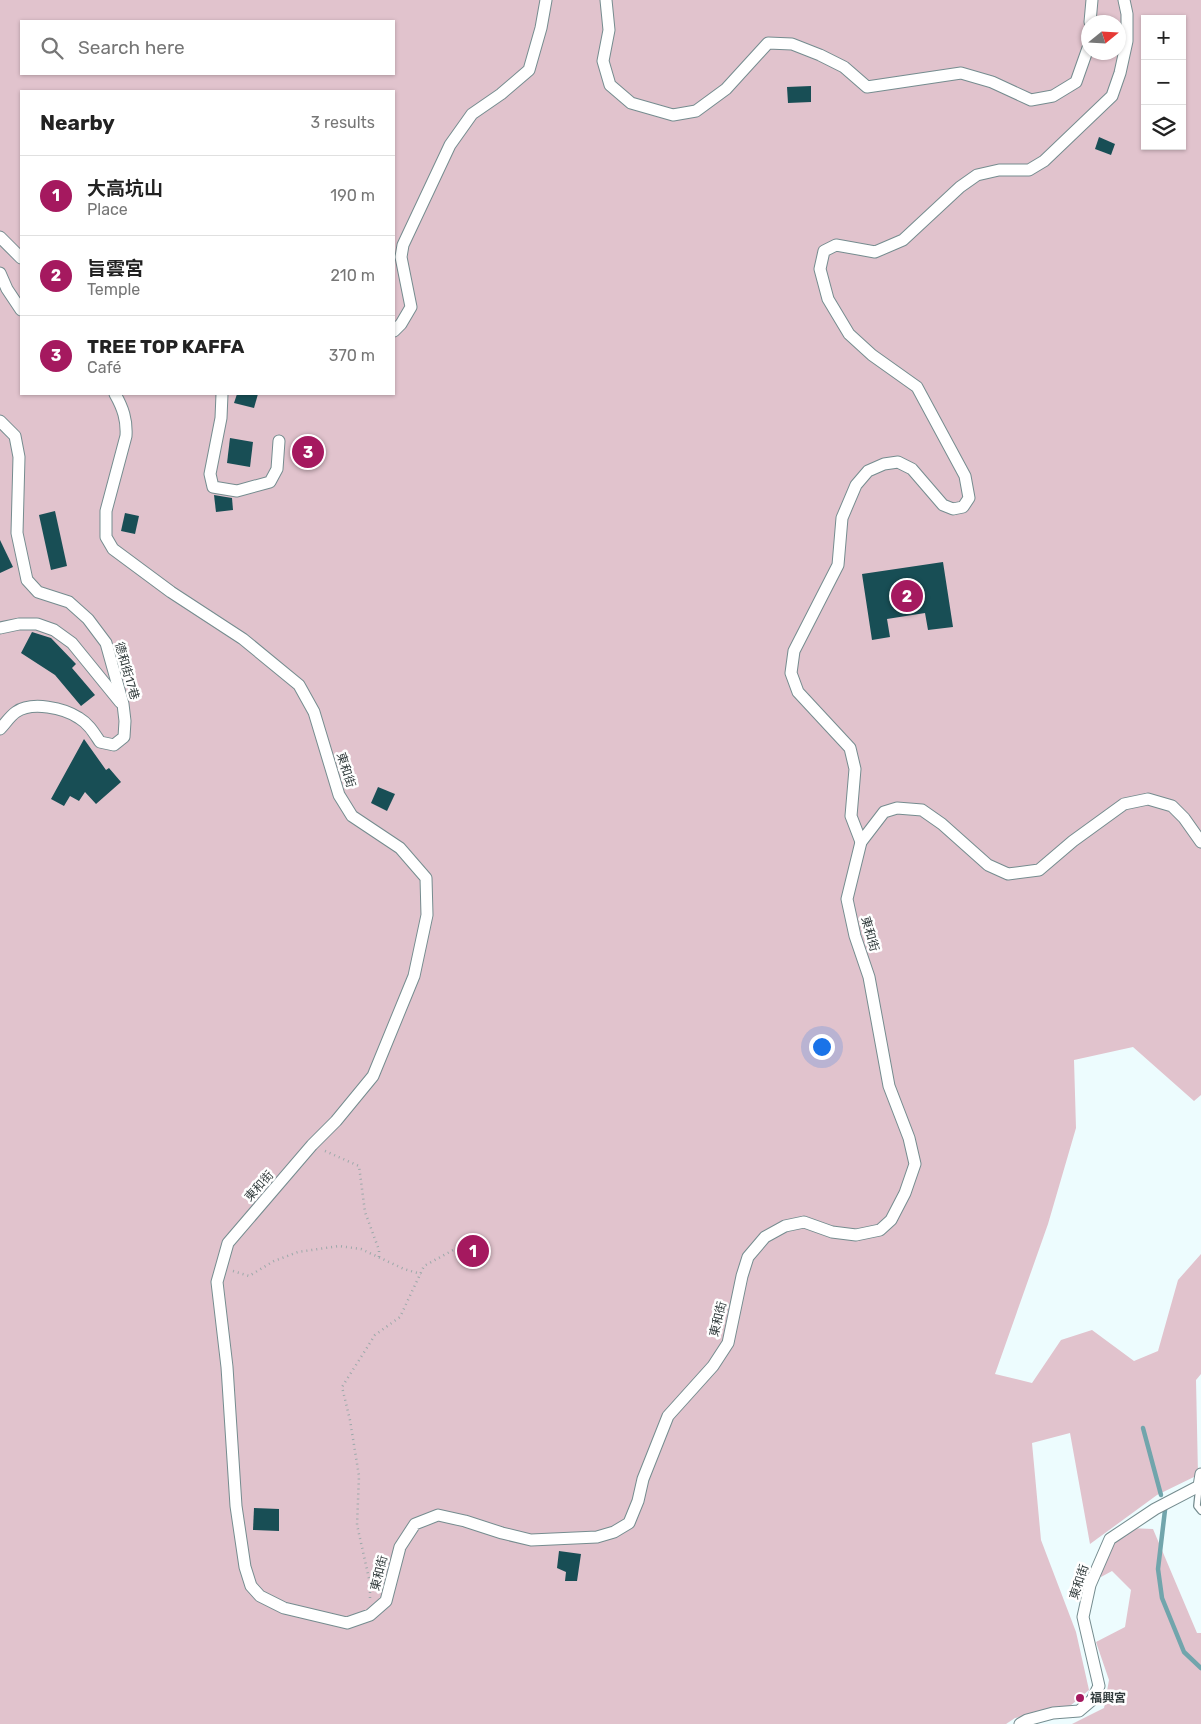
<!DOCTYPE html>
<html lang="en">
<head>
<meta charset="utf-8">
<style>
	:root { --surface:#fff; --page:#f6f6f6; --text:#222; --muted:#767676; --line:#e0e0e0; --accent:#a5195f }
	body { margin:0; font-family:Rubik,"Noto Sans TC",sans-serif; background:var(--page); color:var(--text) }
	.controls { position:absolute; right:15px; top:15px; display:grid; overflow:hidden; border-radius:0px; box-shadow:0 1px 4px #0004 }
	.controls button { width:45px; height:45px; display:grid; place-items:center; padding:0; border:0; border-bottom:1px solid var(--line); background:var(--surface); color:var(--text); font:25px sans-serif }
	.compass { position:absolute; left:1081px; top:15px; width:45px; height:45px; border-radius:50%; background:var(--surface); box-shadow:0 1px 4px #0004; rotate:72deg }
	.you { position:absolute; left:821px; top:1046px; width:18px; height:18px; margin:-12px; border:4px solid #fff; border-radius:50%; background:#1a73e8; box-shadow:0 0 0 8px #1a73e833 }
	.badge { display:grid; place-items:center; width:32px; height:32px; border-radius:50%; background:var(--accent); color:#fff; font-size:16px; font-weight:700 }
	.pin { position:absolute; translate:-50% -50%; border:2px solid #fff; box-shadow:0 1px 5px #0006 }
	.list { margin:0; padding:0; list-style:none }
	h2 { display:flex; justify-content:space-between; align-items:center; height:65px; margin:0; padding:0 20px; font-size:21px }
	h2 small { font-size:16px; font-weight:400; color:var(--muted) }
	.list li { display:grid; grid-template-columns:32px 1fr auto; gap:15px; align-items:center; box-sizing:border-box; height:80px; padding:0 20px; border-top:1px solid var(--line) }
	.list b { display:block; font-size:19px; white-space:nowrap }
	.list p { margin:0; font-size:16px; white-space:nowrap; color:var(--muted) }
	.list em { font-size:16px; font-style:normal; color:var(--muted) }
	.icon { flex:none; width:28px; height:28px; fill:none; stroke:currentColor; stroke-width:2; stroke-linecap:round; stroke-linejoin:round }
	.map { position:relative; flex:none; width:1201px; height:1724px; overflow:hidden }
	.search { position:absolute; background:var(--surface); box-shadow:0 1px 4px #0004; left:20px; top:20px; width:375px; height:55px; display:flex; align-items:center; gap:12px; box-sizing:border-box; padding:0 18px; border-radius:0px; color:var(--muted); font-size:19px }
	.panel { position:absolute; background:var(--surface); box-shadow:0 1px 4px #0004; left:20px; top:90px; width:375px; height:305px; border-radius:0px }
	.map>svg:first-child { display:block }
	.green { fill:#e1c3cd; fill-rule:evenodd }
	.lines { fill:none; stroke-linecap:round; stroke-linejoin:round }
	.stream { stroke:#71a5ac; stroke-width:4.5 }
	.building { fill:#184e55 }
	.lane-casing { stroke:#758c8f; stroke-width:8 }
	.street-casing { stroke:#758c8f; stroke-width:13 }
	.path { stroke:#9ca9aa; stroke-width:2.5; stroke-dasharray:1 4; stroke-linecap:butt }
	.lane { stroke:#fff; stroke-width:5.5 }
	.street { stroke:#fff; stroke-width:11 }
	.poi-dot { fill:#a5195f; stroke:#fff; stroke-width:2 }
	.labels { text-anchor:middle; stroke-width:5; stroke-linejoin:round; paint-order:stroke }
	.street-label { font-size:12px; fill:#333d3e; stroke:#fff }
	.poi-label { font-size:12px; font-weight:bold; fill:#333d3e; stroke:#fff; text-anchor:start }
</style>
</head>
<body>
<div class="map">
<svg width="1201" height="1724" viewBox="0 0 1201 1724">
	<rect width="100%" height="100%" fill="#edfcfe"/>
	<!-- green -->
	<g class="green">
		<path d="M 0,0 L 1201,0 L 1201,1095 L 1194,1101 L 1133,1047 L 1074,1060 L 1076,1128 L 1048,1224 L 995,1374 L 1032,1383 L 1061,1340 L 1092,1330 L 1134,1361 L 1158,1351 L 1178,1280 L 1201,1254 L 1201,1374 L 1196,1380 L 1198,1475 L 1157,1495 L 1090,1544 L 1070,1433 L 1032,1443 L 1041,1540 L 1076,1632 L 1089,1690 L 1064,1711 L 1015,1718 L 1006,1724 L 0,1724 ZM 1145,19 L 1182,19 L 1182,146 L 1145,146 ZM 21,21 L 394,21 L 394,74 L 21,74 ZM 1088,22 L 1118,22 L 1118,52 L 1088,52 ZM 21,91 L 394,91 L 394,394 L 21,394 Z"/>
		<polygon points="1129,1528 1153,1529 1197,1633 1201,1633 1201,1724 1072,1724 1104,1708 1109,1680 1096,1642 1125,1627 1131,1590 1112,1571 1101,1577 1095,1560"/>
	</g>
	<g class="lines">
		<!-- stream -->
		<g class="stream">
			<polyline points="1143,1428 1161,1495"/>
			<polyline points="1165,1510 1158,1569 1162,1598 1184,1652 1201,1668"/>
		</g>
	</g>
	<!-- building -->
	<g class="building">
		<polygon points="811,86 811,102 788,103 787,87"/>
		<polygon points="1099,137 1115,144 1111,155 1095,149"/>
		<polygon points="237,394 258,394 254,408 234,403"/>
		<polygon points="230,438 253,442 250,467 227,463"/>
		<polygon points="313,440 322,462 305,468 297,447"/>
		<polygon points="214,495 232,498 233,510 216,512"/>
		<polygon points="55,511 67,566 51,570 39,515"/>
		<polygon points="125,513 139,516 135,534 121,531"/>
		<polygon points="0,540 13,567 0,573"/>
		<polygon points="943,562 953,627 928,630 925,613 887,619 890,637 872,640 862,574"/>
		<polygon points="32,632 51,638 76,664 72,668 95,695 81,706 55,675 21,653"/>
		<polygon points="84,739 106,770 109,768 121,782 96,804 85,792 79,801 70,796 64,806 51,799"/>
		<polygon points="378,787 395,794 387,811 371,803"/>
		<polygon points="254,1508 279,1509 279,1531 253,1530"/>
		<polygon points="559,1551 581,1554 577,1581 565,1581 566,1572 557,1568"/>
	</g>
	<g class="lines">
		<defs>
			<polyline id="lane" points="1199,1487 1197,1506 1201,1511"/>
			<g id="street">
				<polyline points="606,0 609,30 603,61 610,85 631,103 673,115 696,111 726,89 768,43 792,44 820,55 844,67 867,87 961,73 992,82 1031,100 1053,96 1076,82 1088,48"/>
				<polyline points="1090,22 1092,0"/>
				<polyline points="0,237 21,258"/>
				<polyline points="0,273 7,289 21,310"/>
				<polyline points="394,331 401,324 411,307 401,257 403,245 450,145 472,114 501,94 529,70 541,28 546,0"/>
				<path d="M 115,394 C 123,408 127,420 126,436 L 106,511 L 106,537 L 113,549 L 171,592 L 243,639 L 299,685 L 314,712 L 339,795 L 352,816 L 400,848 L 426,878 L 427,915 L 414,976 L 373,1076 L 336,1121 L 312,1145 L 228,1243 L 217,1282 L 227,1367 L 236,1506 L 245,1567 L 251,1586 L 260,1596 L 284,1608 L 347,1623 L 370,1615 L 386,1601 L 400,1547 L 415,1524 L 438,1515 L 465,1521 L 502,1533 L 531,1540 L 597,1537 L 614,1532 L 629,1523 L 638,1501 L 643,1479 L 668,1416 L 713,1366 L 728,1343 L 742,1276 L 748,1257 L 765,1237 L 785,1226 L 804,1222 L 832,1232 L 856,1235 L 880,1230 L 891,1220 L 905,1193 L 915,1164 L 909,1138 L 889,1086 L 869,977 L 855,936 L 847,899 L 861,842 L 884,812 L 897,808 L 922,810 L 942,824 L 988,865 L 1008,874 L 1039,870 L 1073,841 L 1124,804 L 1148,799 L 1172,806 L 1184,818 L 1201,842"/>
				<polyline points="222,394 221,418 210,474 213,487 237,491 270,482 277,469 279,441"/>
				<path d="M 0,421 L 15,436 L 19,457 L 17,533 L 27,580 L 38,592 L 69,602 L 88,619 L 106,643 L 123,704 L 125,721 L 124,737 L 114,745 L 100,742 C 94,733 89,724 79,718 C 64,708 32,701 16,712 C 10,716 5,724 0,729"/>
				<polyline points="0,628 19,624 37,624 54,630 72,643 120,702"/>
				<polyline points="861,842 851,816 855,769 850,748 798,692 791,673 794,651 838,565 842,518 856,485 868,471 884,464 898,462 912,469 943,505 953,509 963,507 969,498 965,476 917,387 872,355 849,334 828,299 820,269 824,251 836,245 875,252 903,240 960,187 977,175 999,170 1029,170 1044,161 1112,96 1120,73 1127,41 1127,14 1124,0"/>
				<polyline points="1020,1724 1027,1720 1053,1713 1079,1711 1092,1700 1099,1686 1083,1617 1090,1585 1110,1539 1155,1509 1199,1486 1201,1474"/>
			</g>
		</defs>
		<!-- lane casing -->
		<use href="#lane" class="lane-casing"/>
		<!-- street casing -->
		<use href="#street" class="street-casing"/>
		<!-- path -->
		<g class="path">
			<polyline points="325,1151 359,1166 365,1212 379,1250 379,1257"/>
			<polyline points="233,1271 249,1276 274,1261 298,1252 339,1246 361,1249 404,1269 421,1274"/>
			<polyline points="370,1598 370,1583 357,1525 359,1476 350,1420 342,1387 375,1335 400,1317 424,1266 455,1249 473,1251"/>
		</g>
		<!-- lane -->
		<use href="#lane" class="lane"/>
		<!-- street -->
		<use href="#street" class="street"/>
	</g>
	<!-- markers -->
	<circle class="poi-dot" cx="1080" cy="1698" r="5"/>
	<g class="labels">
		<!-- street labels -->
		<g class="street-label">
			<text transform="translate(127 671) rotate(74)" y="4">德和街17巷</text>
			<text transform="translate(346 770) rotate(72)" y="4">東和街</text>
			<text transform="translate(870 934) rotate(74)" y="4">東和街</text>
			<text transform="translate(259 1186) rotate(-48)" y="4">東和街</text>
			<text transform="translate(718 1319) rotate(-76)" y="4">東和街</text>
			<text transform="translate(379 1573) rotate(-76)" y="4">東和街</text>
			<text transform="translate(1079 1582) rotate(-72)" y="4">東和街</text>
		</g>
		<!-- poi labels -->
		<g class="poi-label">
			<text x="1090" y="1702">福興宮</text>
		</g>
	</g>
</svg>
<div class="controls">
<button>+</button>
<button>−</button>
<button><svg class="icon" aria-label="layers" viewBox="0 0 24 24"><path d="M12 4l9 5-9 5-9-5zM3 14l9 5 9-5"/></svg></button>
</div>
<svg class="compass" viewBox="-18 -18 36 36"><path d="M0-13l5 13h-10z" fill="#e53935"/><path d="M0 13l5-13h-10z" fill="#767676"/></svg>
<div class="you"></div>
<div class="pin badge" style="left:473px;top:1251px">1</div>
<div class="pin badge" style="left:907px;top:596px">2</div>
<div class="pin badge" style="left:308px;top:452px">3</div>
<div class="search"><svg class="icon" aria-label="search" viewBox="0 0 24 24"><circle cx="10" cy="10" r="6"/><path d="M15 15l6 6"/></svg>Search here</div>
<section class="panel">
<h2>Nearby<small>3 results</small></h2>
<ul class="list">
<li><span class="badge">1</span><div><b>大高坑山</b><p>Place</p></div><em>190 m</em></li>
<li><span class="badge">2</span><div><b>旨雲宮</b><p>Temple</p></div><em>210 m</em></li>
<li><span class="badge">3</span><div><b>TREE TOP KAFFA</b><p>Café</p></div><em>370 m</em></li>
</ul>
</section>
</div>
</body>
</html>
